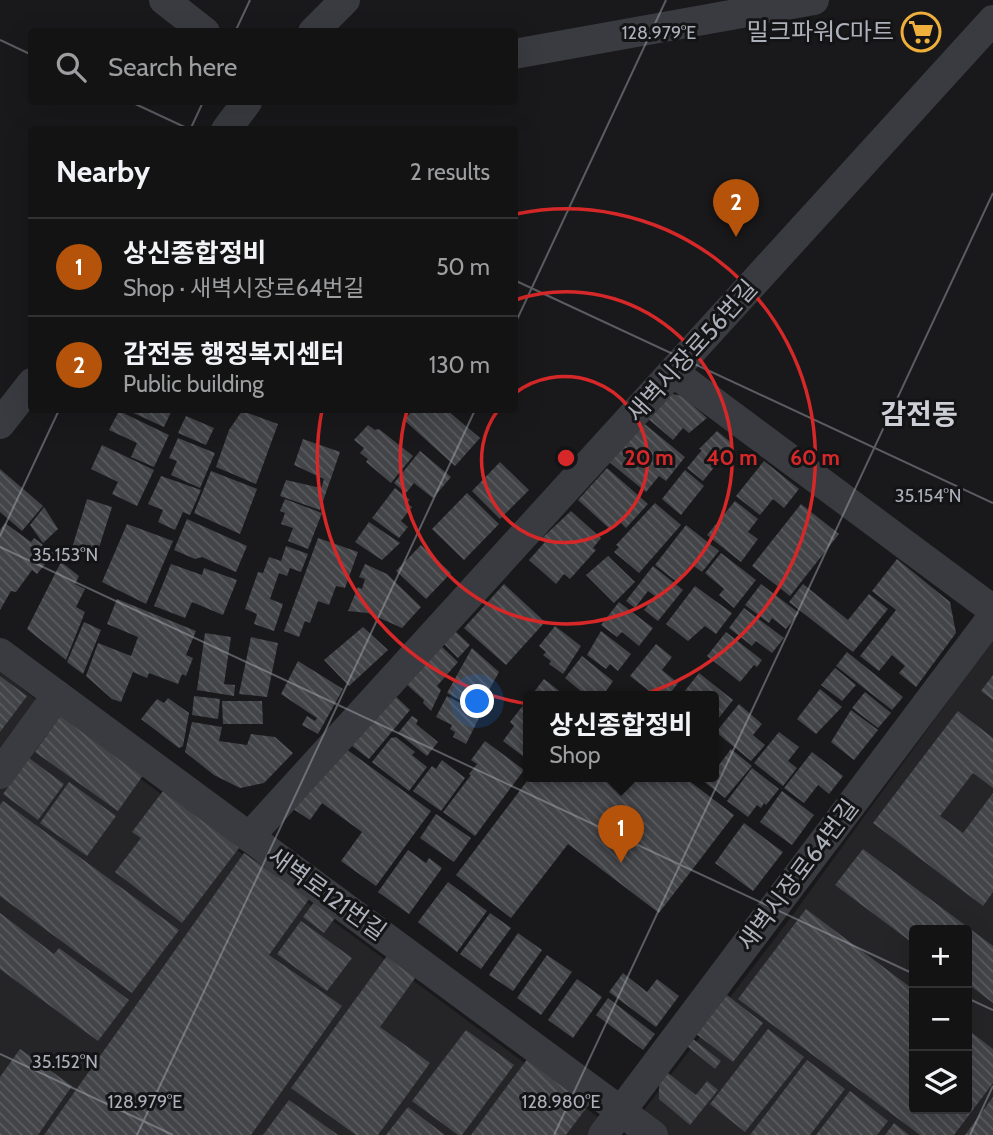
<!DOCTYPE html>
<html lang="en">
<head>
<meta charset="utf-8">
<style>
	:root { --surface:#131314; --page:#1c1c1d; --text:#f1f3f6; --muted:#9d9ea0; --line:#323234; --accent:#b45309 }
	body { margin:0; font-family:Cabin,"Noto Sans KR",sans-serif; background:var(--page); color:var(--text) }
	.controls { position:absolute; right:21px; bottom:21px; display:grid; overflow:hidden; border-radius:7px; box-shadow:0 7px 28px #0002 }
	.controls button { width:63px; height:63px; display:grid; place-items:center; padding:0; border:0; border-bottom:2px solid var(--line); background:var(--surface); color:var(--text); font:35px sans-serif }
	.you { position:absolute; left:478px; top:702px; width:24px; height:24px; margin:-18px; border:5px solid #fff; border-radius:50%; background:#1a73e8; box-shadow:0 0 0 10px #1a73e833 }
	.badge { display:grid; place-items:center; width:46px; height:46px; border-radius:50%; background:var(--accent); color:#fff; font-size:23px; font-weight:700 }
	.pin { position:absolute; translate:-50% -58px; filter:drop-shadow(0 2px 4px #0008) }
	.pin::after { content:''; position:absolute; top:37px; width:24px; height:21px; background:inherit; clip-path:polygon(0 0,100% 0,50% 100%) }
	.popup { position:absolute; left:523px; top:691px; width:196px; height:91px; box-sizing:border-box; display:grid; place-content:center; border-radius:7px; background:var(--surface); filter:drop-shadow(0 2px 5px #0005); font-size:23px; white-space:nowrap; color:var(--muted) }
	.popup b { font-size:26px; color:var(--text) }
	.popup::after { content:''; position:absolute; left:50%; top:100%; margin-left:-14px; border:14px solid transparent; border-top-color:var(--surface) }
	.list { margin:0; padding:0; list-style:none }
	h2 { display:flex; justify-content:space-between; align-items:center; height:91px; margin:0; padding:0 28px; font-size:30px }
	h2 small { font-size:23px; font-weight:400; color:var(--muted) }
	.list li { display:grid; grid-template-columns:46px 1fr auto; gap:21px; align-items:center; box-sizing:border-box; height:98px; padding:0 28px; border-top:2px solid var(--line) }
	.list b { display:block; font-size:26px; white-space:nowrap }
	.list p { margin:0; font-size:23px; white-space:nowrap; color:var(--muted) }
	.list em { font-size:23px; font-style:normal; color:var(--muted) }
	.icon { flex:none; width:38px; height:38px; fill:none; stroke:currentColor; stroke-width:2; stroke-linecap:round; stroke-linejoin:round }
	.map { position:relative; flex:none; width:993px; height:1135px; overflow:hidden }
	.search { position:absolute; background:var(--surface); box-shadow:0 7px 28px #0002; left:28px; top:28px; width:490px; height:77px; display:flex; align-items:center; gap:18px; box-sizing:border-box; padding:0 24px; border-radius:7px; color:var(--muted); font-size:26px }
	.panel { position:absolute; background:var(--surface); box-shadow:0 7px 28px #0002; left:28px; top:126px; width:490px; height:287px; border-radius:7px }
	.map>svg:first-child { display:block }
	.built { fill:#252528; fill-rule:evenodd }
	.building { fill:url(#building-back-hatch) }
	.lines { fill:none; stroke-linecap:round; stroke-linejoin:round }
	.minor { stroke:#3a3b40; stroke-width:30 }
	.ticks { fill:none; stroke:#acb0ba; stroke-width:2; stroke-opacity:0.45 }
	.ring { fill:none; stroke:#d62828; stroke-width:3.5 }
	.labels { text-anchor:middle; stroke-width:6; stroke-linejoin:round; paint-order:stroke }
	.poi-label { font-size:24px; fill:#acb0ba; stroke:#141416; text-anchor:end }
	.street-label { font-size:24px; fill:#acb0ba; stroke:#141416 }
	.quarter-label { font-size:28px; font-weight:bold; fill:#cccfd6; stroke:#141416 }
	.ticks-label { font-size:18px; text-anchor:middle; fill:#acb0ba; stroke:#141416; stroke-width:6; stroke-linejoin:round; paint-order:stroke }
	.centre { fill:#d62828; stroke:#141416; stroke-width:3.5 }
	.ring-label { font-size:21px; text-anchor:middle; font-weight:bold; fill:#d62828; stroke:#141416; stroke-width:6; stroke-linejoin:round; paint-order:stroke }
</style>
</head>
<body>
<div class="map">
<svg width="993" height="1135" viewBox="0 0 993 1135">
	<defs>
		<pattern id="building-back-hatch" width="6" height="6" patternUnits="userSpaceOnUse" patternTransform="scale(1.75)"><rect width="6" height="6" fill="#434448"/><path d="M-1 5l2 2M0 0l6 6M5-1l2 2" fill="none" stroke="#5b5c60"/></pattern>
	</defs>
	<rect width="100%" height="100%" fill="#19191b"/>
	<!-- built -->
	<g class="built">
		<path d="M 993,639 L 993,1135 L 625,1135 L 792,916 ZM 914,930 L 967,930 L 967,1109 L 914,1109 Z"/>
		<polygon points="0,671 65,723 622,1135 0,1135"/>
	</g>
	<!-- building -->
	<g class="building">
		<polygon points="668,393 682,396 707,418 689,433 683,428 673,440 646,417"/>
		<polygon points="127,410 172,410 164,427"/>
		<polygon points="413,410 447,410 480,438 455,466 404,420"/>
		<polygon points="119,411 169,435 154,467 131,457 137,443 109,430"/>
		<polygon points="242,411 278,424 256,484 216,467 229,430"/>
		<polygon points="186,416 214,428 206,445 178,433"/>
		<polygon points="641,421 685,457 666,481 659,476 646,492 608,461"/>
		<polygon points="368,425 375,430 379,429 413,456 391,483 366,462 368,459 360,453 364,448 354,440"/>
		<polygon points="717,431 733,444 703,481 687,468 702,450 699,449"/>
		<polygon points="178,438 215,453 200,488 171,475 177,461 169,458"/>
		<polygon points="303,439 340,452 320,510 280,496 286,480 321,488 324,479 294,465"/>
		<polygon points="102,445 154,470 137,506 112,494 118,482 91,469"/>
		<polygon points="420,451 451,477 433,498 414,483 406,493 394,483"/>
		<polygon points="764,461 799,489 784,508 773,499 760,515 736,496"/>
		<polygon points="500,462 529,490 500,519 472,491"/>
		<polygon points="607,468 648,504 626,528 619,521 611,530 578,500"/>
		<polygon points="0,469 43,506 22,531 0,512"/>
		<polygon points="685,470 704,486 681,515 662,499"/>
		<polygon points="211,471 257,489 240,534 194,513"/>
		<polygon points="161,476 201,490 190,515 183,512 175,530 158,522 163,510 148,504"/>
		<polygon points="395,488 410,500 406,503 412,507 401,521 408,527 399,538 372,518"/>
		<polygon points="467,493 499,524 464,560 432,529"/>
		<polygon points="87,499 112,507 95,560 72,548"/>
		<polygon points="285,499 322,513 308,549 288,541 293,528 281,524 285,513 280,511"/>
		<polygon points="735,501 758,519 748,532 758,539 741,562 707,535"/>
		<polygon points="655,503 681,525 639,573 614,552 619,547 616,545"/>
		<polygon points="801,504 839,534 790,596 752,566"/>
		<polygon points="44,507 58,529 43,543 30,525"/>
		<polygon points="571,511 601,538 593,548 596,550 570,579 564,574 556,584 529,560 545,542 541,539"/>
		<polygon points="187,519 247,546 236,572 202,557 195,559 174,550"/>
		<polygon points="369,522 400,543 382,560 355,542"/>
		<polygon points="5,523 31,542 34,538 54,553 37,574 32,570 16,592 11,591 0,610 0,530"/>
		<polygon points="127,524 173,541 146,604 102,582"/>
		<polygon points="686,525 719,551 702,572 691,564 677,582 655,565"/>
		<polygon points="318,538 358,552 345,588 336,586 329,605 318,601 310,623 305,621 299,637 284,631"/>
		<polygon points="421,545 451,573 426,599 396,571"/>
		<polygon points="286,546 308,554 301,572 290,568 287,576 279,573 270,599 283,604 274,631 254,624 257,614 245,609 258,572 263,573 269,557 281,561"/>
		<polygon points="721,553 756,580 734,608 719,595 724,589 705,573"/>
		<polygon points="608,556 635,582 614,603 586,575"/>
		<polygon points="897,559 950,602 956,633 916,687 899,673 905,666 892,655 879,671 860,656 896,610 872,591"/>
		<polygon points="61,562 79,576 75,584 85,589 76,607 85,612 66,660 27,629"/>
		<polygon points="171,564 202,575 204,568 237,580 223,615 192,602 185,618 154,606"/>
		<polygon points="365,564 387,574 421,607 402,628 368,613 348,611 358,587 362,589 365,579 359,577"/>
		<polygon points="653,566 683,590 658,621 644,610 655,596 648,591 635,608 626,601"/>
		<polygon points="504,584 545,622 506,665 464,628"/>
		<polygon points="761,584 799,613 786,629 772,618 769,623 745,605"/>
		<polygon points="803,584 848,620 869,594 888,609 853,652 789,602"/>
		<polygon points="695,586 732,613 716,634 705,626 688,641 666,624"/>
		<polygon points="117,599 196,631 186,655 193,658 186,676 182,674 178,684 149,673 147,678 133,672 121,702 112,699 86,676 98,643 131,656 138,637 107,624"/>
		<polygon points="619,602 653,628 639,646 622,632 617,637 601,625"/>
		<polygon points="744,608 784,638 772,653 756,641 752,646 729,628"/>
		<polygon points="84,622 101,630 83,674 67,662"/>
		<polygon points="555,626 581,646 563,674 549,664 551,661 543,655 546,652 539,646"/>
		<polygon points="363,627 388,650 349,686 324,660"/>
		<polygon points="455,631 470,645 458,658 443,643"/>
		<polygon points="601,631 631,654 618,671 610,664 606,669 587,655"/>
		<polygon points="726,632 762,660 757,667 754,665 740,682 707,656"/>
		<polygon points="205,633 231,637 224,684 235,685 234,696 197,690"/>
		<polygon points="251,637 278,643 267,697 239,694"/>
		<polygon points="656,644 672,657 662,670 678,683 671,692 672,697 657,697 630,676"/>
		<polygon points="440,645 458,662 437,686 441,690 431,711 423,703 424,700 405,683"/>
		<polygon points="472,648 499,672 489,690 483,686 473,707 447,693"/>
		<polygon points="847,652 903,697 892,710 836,666"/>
		<polygon points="582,656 613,681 602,697 588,697 565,678"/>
		<polygon points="298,661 343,689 318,734 302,725 307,716 315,721 317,718 281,694"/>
		<polygon points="835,668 856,685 842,701 821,685"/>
		<polygon points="699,673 733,700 718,719 714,715 714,697 680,697"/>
		<polygon points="993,675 993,700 981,691"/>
		<polygon points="0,676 27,696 0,732"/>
		<polygon points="544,679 567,697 530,697"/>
		<polygon points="820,689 842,707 816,734 797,719"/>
		<polygon points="390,691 410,710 369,759 347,742"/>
		<polygon points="865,692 891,713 878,728 852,708"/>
		<polygon points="194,696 220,699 218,719 192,715"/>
		<polygon points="447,696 481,714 466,744 453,737 455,732 450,729 452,725 436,717"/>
		<polygon points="168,698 189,713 183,746 179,748 141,719 157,699 164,703"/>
		<polygon points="528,699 528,760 503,741 514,726 510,722"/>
		<polygon points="222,701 262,701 263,724 223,724"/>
		<polygon points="739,704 762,724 753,735 765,745 751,761 716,732"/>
		<polygon points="851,710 878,730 854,760 831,742"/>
		<polygon points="958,711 993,738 993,788 973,773 940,816 963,833 993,793 993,892 983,906 873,823"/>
		<polygon points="61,715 144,774 118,811 35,752"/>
		<polygon points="412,716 418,720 416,724 438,742 427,756 398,733"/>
		<polygon points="192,722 222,727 219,741 247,745 251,734 275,737 293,753 264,783 240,788 214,775 185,752"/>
		<polygon points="779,732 799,747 788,761 797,768 783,786 754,763"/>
		<polygon points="396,737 415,752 412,755 427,767 409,791 372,762 391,738"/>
		<polygon points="485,741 524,770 475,836 443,812 471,775 469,774 477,764 471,760"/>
		<polygon points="342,746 431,811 376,886 341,861 362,832 322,803 310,820 290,807"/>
		<polygon points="731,749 752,766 725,798 698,777 714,777 714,761 719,765"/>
		<polygon points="812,752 843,776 829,794 818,785 804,803 784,788"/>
		<polygon points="29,758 64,784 38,820 3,794"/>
		<polygon points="442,760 465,778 441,811 413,791 432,766 436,769"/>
		<polygon points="752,768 779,789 766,805 764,803 761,808 757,805 748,817 727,801"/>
		<polygon points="530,777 684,777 734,815 659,913 568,844 511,918 456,875"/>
		<polygon points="69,782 116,816 87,856 40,823"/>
		<polygon points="166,787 242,844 182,923 115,872 141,838 132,832"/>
		<polygon points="782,791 814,815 792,845 760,822"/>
		<polygon points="3,801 179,930 132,993 0,896 0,805"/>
		<polygon points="436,814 471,838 454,862 420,838"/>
		<polygon points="744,823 783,852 753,891 715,863"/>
		<polygon points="863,849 993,946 993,1003 967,983 967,930 914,930 914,944 835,885"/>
		<polygon points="408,850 426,863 429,858 442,868 409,914 378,892"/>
		<polygon points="244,853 309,899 269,955 342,1006 251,1135 44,1135"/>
		<polygon points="448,882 487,911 457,952 418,922"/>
		<polygon points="314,902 335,918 324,933 303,917"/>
		<polygon points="806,909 914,990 914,1109 967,1109 967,1029 993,1049 993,1083 954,1135 920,1135 738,999"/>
		<polygon points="0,913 54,954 59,948 129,1000 98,1041 0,969"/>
		<polygon points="490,913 511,928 481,969 460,954"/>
		<polygon points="301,921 352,958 327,991 277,954"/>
		<polygon points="518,933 542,950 513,991 489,975"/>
		<polygon points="389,953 418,974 380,1027 430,1063 378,1135 356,1135 291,1088"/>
		<polygon points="547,955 572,972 541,1015 517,998"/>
		<polygon points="623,973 647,992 657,979 679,996 656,1027 609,992"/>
		<polygon points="577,979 602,997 573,1038 548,1020"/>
		<polygon points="727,995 763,1023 733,1062 696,1034"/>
		<polygon points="608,998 655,1034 643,1050 596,1015"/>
		<polygon points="768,1029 804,1057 745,1132 710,1104"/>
		<polygon points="466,1030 514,1065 462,1135 458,1135 412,1101"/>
		<polygon points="693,1039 721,1061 715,1069 687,1046"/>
		<polygon points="20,1049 72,1086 38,1135 0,1135 0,1077"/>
		<polygon points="528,1058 590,1103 566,1135 471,1135"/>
		<polygon points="807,1060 845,1089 810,1135 750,1135"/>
		<polygon points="668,1073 696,1095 707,1081 718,1090 690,1125 659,1099 659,1083"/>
		<polygon points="850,1091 888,1121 877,1135 816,1135"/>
		<polygon points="993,1097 993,1135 965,1135"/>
		<polygon points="289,1100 338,1135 263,1135"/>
		<polygon points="408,1107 445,1135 386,1135"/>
		<polygon points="894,1123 909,1135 885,1135"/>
	</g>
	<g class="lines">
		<!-- minor -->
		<g class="minor">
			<polyline points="164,0 205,32"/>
			<polyline points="313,32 345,0"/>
			<polyline points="514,54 814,0"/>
			<polyline points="226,130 247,102"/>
			<polyline points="673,372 993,610"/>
			<polyline points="0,424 32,383"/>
			<polyline points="0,653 653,1135"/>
			<polyline points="0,774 57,695"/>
			<polyline points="249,837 993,20"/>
			<polyline points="603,1135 993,616"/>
		</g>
	</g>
	<!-- ticks -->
	<path class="ticks" d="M 235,32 L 250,0M 0,40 L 32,55M 131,102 L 191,130M 190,130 L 203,102M 514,280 L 993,503M 514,326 L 666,0M 0,536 L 59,410M 0,547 L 914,974M 967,998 L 993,1010M 0,1054 L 173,1135M 137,1135 L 475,410M 554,1135 L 993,193M 970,1135 L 993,1086"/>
	<!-- distance rings -->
	<g class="ring">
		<path d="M515 393A83 83 0 1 1 498 410"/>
		<path d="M515 300A166 166 0 1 1 407 411"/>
		<path d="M516 214A249 249 0 1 1 322 410"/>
	</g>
	<!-- icons -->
	<defs>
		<symbol id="supermarket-ring" viewBox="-11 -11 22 22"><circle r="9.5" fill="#141416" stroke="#eeaf3d" stroke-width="1.5"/><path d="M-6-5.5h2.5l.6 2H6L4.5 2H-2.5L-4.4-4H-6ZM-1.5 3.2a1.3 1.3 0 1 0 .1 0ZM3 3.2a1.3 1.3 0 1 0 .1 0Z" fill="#eeaf3d"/></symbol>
	</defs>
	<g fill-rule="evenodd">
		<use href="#supermarket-ring" x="899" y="10" width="44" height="44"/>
	</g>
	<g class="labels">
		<!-- poi labels -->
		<g class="poi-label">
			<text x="894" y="40">밀크파워C마트</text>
		</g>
		<!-- street labels -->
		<g class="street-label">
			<text transform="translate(692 351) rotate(-48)" y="8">새벽시장로56번길</text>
			<text transform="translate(798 875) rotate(-53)" y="8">새벽시장로64번길</text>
			<text transform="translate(327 894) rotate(36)" y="8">새벽로121번길</text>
		</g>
		<!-- quarter labels -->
		<g class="quarter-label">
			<text x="919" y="424">감전동</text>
		</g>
	</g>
	<g class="ticks-label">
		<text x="659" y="39">128.979°E</text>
		<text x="928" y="502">35.154°N</text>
		<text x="65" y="561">35.153°N</text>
		<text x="65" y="1068">35.152°N</text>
		<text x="145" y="1108">128.979°E</text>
		<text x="561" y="1108">128.980°E</text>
	</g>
	<circle cx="566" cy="458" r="10" class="centre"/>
	<g class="ring-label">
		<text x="649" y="465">20 m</text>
		<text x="732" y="465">40 m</text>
		<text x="815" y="465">60 m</text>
	</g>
</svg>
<div class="controls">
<button>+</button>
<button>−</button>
<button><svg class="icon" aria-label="layers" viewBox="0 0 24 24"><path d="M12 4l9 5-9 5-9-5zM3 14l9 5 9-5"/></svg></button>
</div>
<div class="you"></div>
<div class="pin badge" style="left:621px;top:863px">1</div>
<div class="popup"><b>상신종합정비</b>Shop</div>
<div class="pin badge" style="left:736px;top:237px">2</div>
<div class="search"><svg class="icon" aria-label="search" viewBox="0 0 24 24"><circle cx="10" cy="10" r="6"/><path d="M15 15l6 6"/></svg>Search here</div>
<section class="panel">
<h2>Nearby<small>2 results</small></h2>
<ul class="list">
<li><span class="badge">1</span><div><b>상신종합정비</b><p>Shop · 새벽시장로64번길</p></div><em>50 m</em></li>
<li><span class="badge">2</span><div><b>감전동 행정복지센터</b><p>Public building</p></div><em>130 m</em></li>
</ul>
</section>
</div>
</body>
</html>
